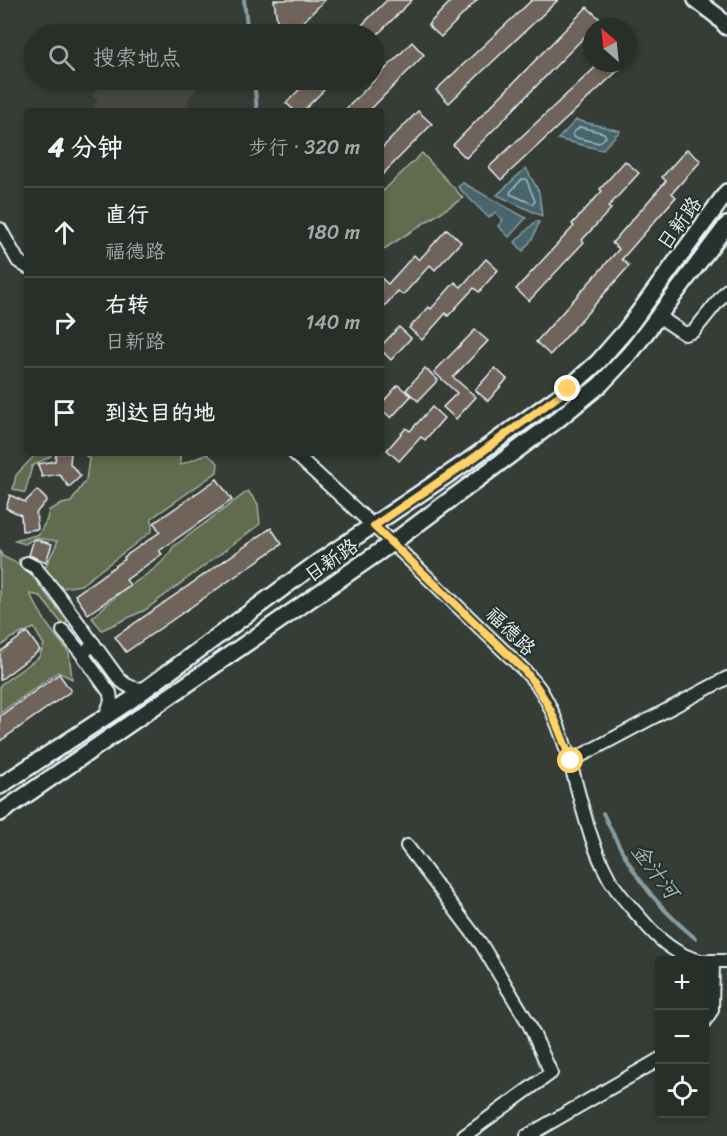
<!DOCTYPE html>
<html lang="zh">
<head>
<meta charset="utf-8">
<style>
	:root { --surface:#282e28; --page:#303630; --text:#f1f3f6; --muted:#a5a8a8; --line:#444a45 }
	body { margin:0; font-family:Sriracha,"LXGW WenKai TC",sans-serif; background:var(--page); color:var(--text) }
	.controls { position:absolute; right:18px; bottom:18px; display:grid; overflow:hidden; border-radius:6px; box-shadow:0 3px 9px #0003 }
	.controls button { width:54px; height:54px; display:grid; place-items:center; padding:0; border:0; border-bottom:2px solid var(--line); background:var(--surface); color:var(--text); font:30px sans-serif }
	.compass { position:absolute; left:583px; top:18px; width:54px; height:54px; border-radius:50%; background:var(--surface); box-shadow:0 3px 9px #0003; rotate:333deg }
	.stop { position:absolute; width:18px; height:18px; margin:-14px; border:4px solid #ffd166; border-radius:50%; background:#fff }
	.stop.end { background:#ffd166; border-color:#fff; box-shadow:0 2px 6px #0008 }
	.list { margin:0; padding:0; list-style:none }
	h2 { display:flex; justify-content:space-between; align-items:center; height:78px; margin:0; padding:0 24px; font-size:26px }
	h2 small { font-size:20px; font-weight:400; color:var(--muted) }
	.list li { display:grid; grid-template-columns:39px 1fr auto; gap:18px; align-items:center; box-sizing:border-box; height:90px; padding:0 24px; border-top:2px solid var(--line) }
	.list b { display:block; font-size:22px; white-space:nowrap }
	.list p { margin:0; font-size:20px; white-space:nowrap; color:var(--muted) }
	.list em { font-size:20px; font-style:normal; color:var(--muted) }
	.icon { flex:none; width:33px; height:33px; fill:none; stroke:currentColor; stroke-width:2; stroke-linecap:round; stroke-linejoin:round }
	.map { position:relative; flex:none; width:727px; height:1136px; overflow:hidden }
	.search { position:absolute; background:var(--surface); box-shadow:0 3px 9px #0003; left:24px; top:24px; width:360px; height:66px; display:flex; align-items:center; gap:15px; box-sizing:border-box; padding:0 21px; border-radius:33px; color:var(--muted); font-size:22px }
	.panel { position:absolute; background:var(--surface); box-shadow:0 3px 9px #0003; left:24px; top:108px; width:360px; height:348px; border-radius:6px }
	.map>svg:first-child { display:block }
	.built { fill:#474941 }
	.green { fill:#606c4e; stroke:#a4aea3; stroke-width:1.5 }
	.water { fill:#47656d; stroke:#879da5; stroke-width:1.5 }
	.lines { fill:none; stroke-linecap:round; stroke-linejoin:round }
	.shore { stroke:#a8b9c0; stroke-width:1.5 }
	.stream { stroke:#879da5; stroke-width:4 }
	.building { fill:#70645a; stroke:#e8f1f8; stroke-width:1.5 }
	.minor-casing { stroke:#e8f1f8; stroke-width:16 }
	.major-casing { stroke:#e8f1f8; stroke-width:20 }
	.minor { stroke:#26332d; stroke-width:12 }
	.major { stroke:#26332d; stroke-width:15 }
	.route { stroke:#ffd166; stroke-width:8 }
	.labels { text-anchor:middle; stroke-width:4.5; stroke-linejoin:round; paint-order:stroke }
	.street-label { font-size:20px; fill:#e8f1f8; stroke:#26332d }
	.water-label { font-size:21px; font-style:italic; fill:#a8b9c0; stroke:#26332d }
</style>
</head>
<body>
<div class="map">
<svg width="727" height="1136" viewBox="0 0 727 1136">
	<rect width="100%" height="100%" fill="#353d36"/>
	<filter id="ink" filterUnits="userSpaceOnUse"><feTurbulence type="fractalNoise" baseFrequency=".0167" numOctaves="2"/><feDisplacementMap in="SourceGraphic" scale="12" xChannelSelector="R" yChannelSelector="G"/><feConvolveMatrix kernelMatrix="1 2 1 2 8 2 1 2 1" color-interpolation-filters="sRGB"/></filter>
	<g filter="url(#ink)">
		<!-- built -->
		<polygon class="built" points="105,80 202,80 202,83 187,101 194,111 89,111 98,101 92,96"/>
		<!-- green -->
		<g class="green">
			<polygon points="422,153 463,198 381,251 381,193"/>
			<polygon points="37,453 51,453 51,456 32,466 25,493 13,489 16,475"/>
			<polygon points="83,453 180,453 180,465 207,454 218,463 217,472 152,518 152,531 81,585 56,589 45,568 58,541 35,538 25,544 15,541 39,534 47,519 49,510 62,504 71,502 86,480 89,459"/>
			<path d="M 248,491 L 258,504 L 260,524 L 145,610 L 102,630 L 92,618 C 102,609 113,598 124,590 C 142,577 162,567 173,547 Z"/>
			<polygon points="0,550 2,556 18,564 19,559 68,622 63,625 40,596 30,594 47,624 69,653 72,679 58,672 0,713 0,685 39,657 44,645 34,628 11,638 0,647"/>
		</g>
		<!-- water -->
		<g class="water">
			<polygon points="576,120 620,131 602,150 558,139"/>
			<polygon points="526,168 539,192 542,216 497,195"/>
			<polygon points="463,183 526,218 509,237 498,226 503,220 495,212 489,218 458,187"/>
			<polygon points="536,221 539,222 533,238 523,251 515,242"/>
		</g>
		<g class="lines">
			<!-- shore -->
			<g class="shore">
				<polygon points="580,127 604,133 606,137 599,143 573,137 573,133"/>
				<polygon points="522,179 526,179 535,201 533,204 510,194 511,191"/>
			</g>
			<!-- stream -->
			<g class="stream">
				<polyline points="244,0 248,34"/>
				<polyline points="254,80 257,111"/>
				<path d="M 603,813 C 628,867 649,900 695,938"/>
			</g>
		</g>
		<!-- building -->
		<g class="building">
			<polygon points="274,0 325,0 291,34 279,34"/>
			<polygon points="387,0 412,0 378,34 353,34"/>
			<polygon points="452,0 477,0 441,37 428,25"/>
			<polygon points="532,0 558,0 449,103 436,90"/>
			<polygon points="587,7 601,20 592,27 592,29 466,158 453,145"/>
			<polygon points="412,42 424,55 369,111 344,111"/>
			<polygon points="600,63 626,63 501,180 489,167"/>
			<polygon points="309,80 334,80 303,111 295,111 286,103"/>
			<polygon points="418,111 432,124 381,176 381,149"/>
			<polygon points="687,149 701,161 672,193 676,197 622,259 629,266 550,355 536,342 619,249 612,243 666,181 662,177"/>
			<polygon points="625,161 639,173 608,207 611,209 582,240 584,242 529,301 516,289 574,226 572,224 602,191 600,189"/>
			<polygon points="447,229 461,242 435,270 430,265 403,295 398,291 381,310 381,278 388,284 414,255 419,260"/>
			<polygon points="486,259 498,270 479,292 474,288 448,316 446,313 422,340 409,328 429,307 431,309 455,282 461,287"/>
			<polygon points="399,327 411,338 391,360 381,350 381,346"/>
			<polygon points="475,330 488,341 453,377 476,397 456,419 443,407 457,393 434,372"/>
			<polygon points="425,368 438,380 418,401 406,390"/>
			<polygon points="495,368 507,379 488,401 475,390"/>
			<polygon points="398,385 411,396 391,418 381,409 381,404"/>
			<polygon points="432,407 444,418 425,440 421,437 399,461 387,450 406,428 410,431"/>
			<polygon points="56,453 71,453 70,464 81,476 69,487 59,474 42,477 38,464 55,461"/>
			<polygon points="217,479 232,500 159,551 162,554 126,580 130,585 88,614 75,595 125,559 124,557 160,532 154,523"/>
			<polygon points="37,490 47,500 36,513 38,529 22,531 21,515 6,508 10,495 25,502"/>
			<polygon points="271,528 282,544 126,652 115,637"/>
			<polygon points="34,539 52,544 46,562 29,555"/>
			<polygon points="27,632 40,650 0,680 0,652"/>
			<polygon points="59,674 71,691 0,741 0,716"/>
		</g>
		<g class="lines">
			<defs>
				<g id="minor">
					<polyline points="0,229 18,261 27,267"/>
					<polyline points="658,316 685,334 694,331 727,290"/>
					<path d="M 294,453 L 392,543 L 525,671 C 531,678 538,685 542,692 C 576,750 577,820 609,878 C 618,894 631,907 643,921 C 657,938 676,955 698,960"/>
					<path d="M 27,563 L 35,567 L 58,595 L 119,679 C 127,687 134,689 146,689"/>
					<polyline points="63,631 82,654"/>
					<polyline points="94,644 82,654 110,693 111,701 105,717"/>
					<polyline points="571,761 727,678"/>
					<polyline points="407,846 481,944 529,1024 551,1073 464,1136"/>
					<polyline points="706,961 727,961"/>
					<polyline points="704,1022 712,1010 713,962"/>
					<polyline points="527,1136 660,1059"/>
				</g>
				<g id="major">
					<polyline points="696,0 717,16 727,27"/>
					<polyline points="0,786 131,700 314,565 468,461 562,394 598,362 626,330 727,192"/>
					<polyline points="0,813 392,543 556,421 601,384 632,351 727,225"/>
				</g>
			</defs>
			<!-- minor casing -->
			<use href="#minor" class="minor-casing"/>
			<!-- major casing -->
			<use href="#major" class="major-casing"/>
			<!-- minor -->
			<use href="#minor" class="minor"/>
			<!-- major -->
			<use href="#major" class="major"/>
		</g>
	</g>
	<g class="lines" filter="url(#ink)">
		<!-- route -->
		<path class="route" d="M 568,389 L 468,462 L 374,526 L 525,671 C 549,700 558,726 571,761"/>
	</g>
	<g class="labels">
		<!-- street labels -->
		<g class="street-label">
			<text transform="translate(679 223) rotate(-54)" y="7">日新路</text>
			<text transform="translate(331 560) rotate(-35)" y="7">日新路</text>
			<text transform="translate(511 631) rotate(44)" y="7">福德路</text>
		</g>
		<!-- water labels -->
		<g class="water-label">
			<text transform="translate(655 871) rotate(53)" y="7">金汁河</text>
		</g>
	</g>
</svg>
<div class="controls">
<button>+</button>
<button>−</button>
<button><svg class="icon" aria-label="locate" viewBox="0 0 24 24"><circle cx="12" cy="12" r="6"/><path d="M12 2v4M12 18v4M2 12h4M18 12h4"/></svg></button>
</div>
<svg class="compass" viewBox="-18 -18 36 36"><path d="M0-13l5 13h-10z" fill="#e53935"/><path d="M0 13l5-13h-10z" fill="#a5a8a8"/></svg>
<div class="stop" style="left:571px;top:761px"></div>
<div class="stop end" style="left:568px;top:389px"></div>
<div class="search"><svg class="icon" aria-label="search" viewBox="0 0 24 24"><circle cx="10" cy="10" r="6"/><path d="M15 15l6 6"/></svg>搜索地点</div>
<section class="panel">
<h2>4 分钟<small>步行 · 320 m</small></h2>
<ul class="list">
<li><svg class="icon" aria-label="ahead" viewBox="0 0 24 24"><path d="M12 20V5M6 11l6-6 6 6"/></svg><div><b>直行</b><p>福德路</p></div><em>180 m</em></li>
<li><svg class="icon" aria-label="right" viewBox="0 0 24 24"><path d="M7 20v-9h11M14 6l5 5-5 5"/></svg><div><b>右转</b><p>日新路</p></div><em>140 m</em></li>
<li><svg class="icon" aria-label="arrive" viewBox="0 0 24 24"><path d="M6 21V4h12l-3 4 3 4H6"/></svg><div><b>到达目的地</b></div></li>
</ul>
</section>
</div>
</body>
</html>
